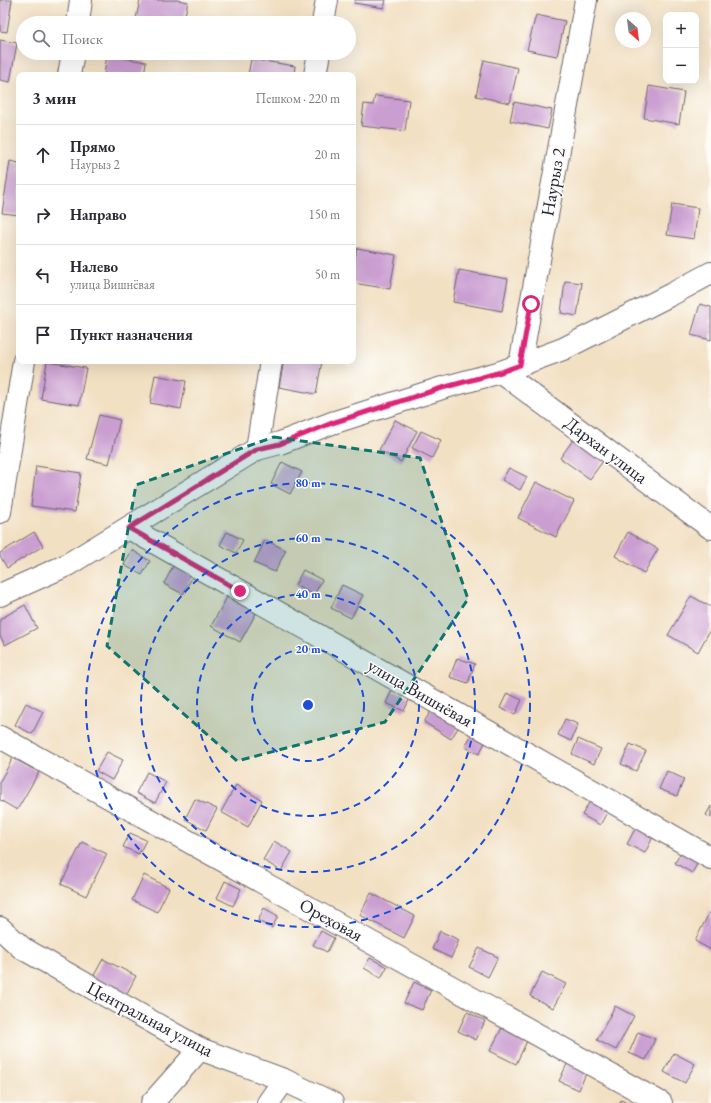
<!DOCTYPE html>
<html lang="ru">
<head>
<meta charset="utf-8">
<style>
	:root { --surface:#fff; --page:#f7f7f7; --text:#2b2b33; --muted:#7c7c81; --line:#e1e1e2 }
	body { margin:0; font-family:"EB Garamond",serif; background:var(--page); color:var(--text) }
	.controls { position:absolute; right:12px; top:12px; display:grid; overflow:hidden; border-radius:8px; box-shadow:0 4px 16px #0002 }
	.controls button { width:36px; height:36px; display:grid; place-items:center; padding:0; border:0; border-bottom:1px solid var(--line); background:var(--surface); color:var(--text); font:20px sans-serif }
	.compass { position:absolute; left:615px; top:12px; width:36px; height:36px; border-radius:50%; background:var(--surface); box-shadow:0 4px 16px #0002; rotate:152deg }
	.stop { position:absolute; width:12px; height:12px; margin:-9px; border:3px solid #db2777; border-radius:50%; background:#fff }
	.stop.end { background:#db2777; border-color:#fff; box-shadow:0 1px 4px #0008 }
	.list { margin:0; padding:0; list-style:none }
	h2 { display:flex; justify-content:space-between; align-items:center; height:52px; margin:0; padding:0 16px; font-size:17px }
	h2 small { font-size:13px; font-weight:400; color:var(--muted) }
	.list li { display:grid; grid-template-columns:26px 1fr auto; gap:12px; align-items:center; box-sizing:border-box; height:60px; padding:0 16px; border-top:1px solid var(--line) }
	.list b { display:block; font-size:15px; white-space:nowrap }
	.list p { margin:0; font-size:13px; white-space:nowrap; color:var(--muted) }
	.list em { font-size:13px; font-style:normal; color:var(--muted) }
	.icon { flex:none; width:22px; height:22px; fill:none; stroke:currentColor; stroke-width:2; stroke-linecap:round; stroke-linejoin:round }
	.map { position:relative; flex:none; width:711px; height:1103px; overflow:hidden }
	.search { position:absolute; background:var(--surface); box-shadow:0 4px 16px #0002; left:16px; top:16px; width:340px; height:44px; display:flex; align-items:center; gap:10px; box-sizing:border-box; padding:0 14px; border-radius:22px; color:var(--muted); font-size:15px }
	.panel { position:absolute; background:var(--surface); box-shadow:0 4px 16px #0002; left:16px; top:72px; width:340px; height:292px; border-radius:8px }
	.map>svg:first-child { display:block }
	.building { fill:#ca9ed1 }
	.lines { fill:none; stroke-linecap:round; stroke-linejoin:round }
	.minor-casing { stroke:#6b646b; stroke-width:24 }
	.minor { stroke:#fff; stroke-width:22 }
	.route { stroke:#db2777; stroke-width:5 }
	.marked { fill:#0f766e; fill-opacity:0.2; stroke:#0f766e; stroke-width:3; stroke-dasharray:8 5; stroke-linejoin:round }
	.ring { fill:none; stroke:#1d4ed8; stroke-width:2; stroke-dasharray:7 5 }
	.labels { text-anchor:middle; stroke-width:3; stroke-linejoin:round; paint-order:stroke }
	.street-label { font-size:18px; fill:#22223b; stroke:#fdfcf7 }
	.centre { fill:#1d4ed8; stroke:#fdfcf7; stroke-width:2 }
	.ring-label { font-size:12px; text-anchor:middle; font-weight:bold; fill:#1d4ed8; stroke:#fdfcf7; stroke-width:3; stroke-linejoin:round; paint-order:stroke }
</style>
</head>
<body>
<div class="map">
<svg width="711" height="1103" viewBox="0 0 711 1103">
	<rect width="100%" height="100%" fill="#fdfcf7"/>
	<filter id="ink" filterUnits="userSpaceOnUse"><feTurbulence type="fractalNoise" baseFrequency=".025" numOctaves="2"/><feDisplacementMap in="SourceGraphic" scale="8" xChannelSelector="R" yChannelSelector="G"/><feConvolveMatrix kernelMatrix="1 2 1 2 8 2 1 2 1" color-interpolation-filters="sRGB"/></filter>
	<filter id="wash" filterUnits="userSpaceOnUse"><feTurbulence type="fractalNoise" baseFrequency=".012" numOctaves="4" result="noise"/><feDisplacementMap in="SourceGraphic" scale="16" xChannelSelector="R" yChannelSelector="G"/><feGaussianBlur stdDeviation="0.9" result="paint"/><feColorMatrix in="noise" values="0 0 0 0 0 0 0 0 0 0 0 0 0 0 0 0 0 1.4 0 .05"/><feComposite in="paint" operator="in"/></filter>
	<g filter="url(#wash)">
		<rect width="100%" height="100%" fill="#f2e0c3"/>
		<g id="blocks">
			<!-- building -->
			<g class="building">
				<polygon points="0,0 12,0 7,32 0,31"/>
				<polygon points="140,0 178,0 188,2 183,23 135,23"/>
				<polygon points="355,0 386,0 384,8 354,3"/>
				<polygon points="536,15 565,21 557,56 527,50"/>
				<polygon points="0,40 17,43 10,82 0,80"/>
				<polygon points="107,55 146,62 144,75 104,75"/>
				<polygon points="251,59 295,66 294,75 248,75"/>
				<polygon points="484,60 518,68 510,103 476,96"/>
				<polygon points="649,86 684,92 679,124 644,118"/>
				<polygon points="375,96 409,100 405,131 361,126 364,104 373,105"/>
				<polygon points="514,102 552,110 548,129 510,121"/>
				<polygon points="10,161 19,163 19,215 2,213"/>
				<polygon points="672,204 698,208 694,239 667,235"/>
				<polygon points="357,248 396,255 390,289 353,283 353,272"/>
				<polygon points="459,270 508,279 502,311 453,302"/>
				<polygon points="565,281 582,283 577,316 561,313"/>
				<polygon points="700,304 711,307 711,340 691,335"/>
				<polygon points="284,361 322,361 316,394 279,387"/>
				<polygon points="47,362 86,368 79,405 41,399"/>
				<polygon points="155,375 186,381 181,409 150,403"/>
				<polygon points="99,415 120,420 109,464 87,459"/>
				<polygon points="395,420 417,431 401,462 379,450"/>
				<polygon points="421,431 441,440 432,458 412,448"/>
				<polygon points="573,440 603,461 590,479 560,458"/>
				<polygon points="282,462 302,472 290,494 271,484"/>
				<polygon points="36,466 81,473 75,512 31,506"/>
				<polygon points="509,468 527,477 520,490 502,480"/>
				<polygon points="536,482 574,501 556,537 518,518"/>
				<polygon points="34,532 43,546 7,568 0,556 0,553"/>
				<polygon points="227,532 243,540 236,553 220,545"/>
				<polygon points="628,532 658,549 644,573 615,556"/>
				<polygon points="265,540 286,550 275,572 254,563"/>
				<polygon points="132,550 150,561 142,575 124,565"/>
				<polygon points="173,566 193,576 183,594 164,584"/>
				<polygon points="303,570 322,580 314,595 295,585"/>
				<polygon points="342,585 363,595 351,618 331,608"/>
				<polygon points="230,592 259,608 240,642 211,626"/>
				<polygon points="691,596 711,607 711,628 698,652 668,635"/>
				<polygon points="25,605 37,628 5,645 0,636 0,619"/>
				<polygon points="457,658 475,664 468,683 450,677"/>
				<polygon points="392,690 410,698 404,711 386,703"/>
				<polygon points="507,693 522,700 515,715 500,708"/>
				<polygon points="26,703 43,712 32,734 15,725"/>
				<polygon points="436,703 463,720 451,739 424,722"/>
				<polygon points="565,719 578,724 571,741 558,735"/>
				<polygon points="474,730 488,737 479,754 465,747"/>
				<polygon points="578,739 601,749 594,764 572,754"/>
				<polygon points="630,744 646,751 636,771 621,764"/>
				<polygon points="107,752 123,760 112,780 96,771"/>
				<polygon points="13,758 39,772 17,810 0,800 0,781"/>
				<polygon points="667,771 684,779 677,796 659,789"/>
				<polygon points="147,772 166,782 155,803 136,793"/>
				<polygon points="236,785 262,800 248,827 221,812"/>
				<polygon points="594,794 612,804 600,825 582,815"/>
				<polygon points="195,799 217,809 206,830 185,819"/>
				<polygon points="711,806 711,818 706,815"/>
				<polygon points="640,820 657,829 645,853 627,844"/>
				<polygon points="130,833 146,840 139,854 123,847"/>
				<polygon points="274,841 292,852 281,871 263,860"/>
				<polygon points="82,842 107,854 86,896 61,884"/>
				<polygon points="685,845 703,854 692,873 675,863"/>
				<polygon points="144,875 169,888 157,912 132,900"/>
				<polygon points="225,881 241,889 233,906 217,898"/>
				<polygon points="371,893 415,916 404,938 360,915"/>
				<polygon points="264,908 278,916 272,928 258,921"/>
				<polygon points="711,909 711,950 695,941"/>
				<polygon points="321,931 334,938 327,952 313,945"/>
				<polygon points="440,931 459,940 451,958 432,949"/>
				<polygon points="479,948 498,957 488,977 469,967"/>
				<polygon points="370,958 387,967 381,978 364,968"/>
				<polygon points="103,959 136,976 125,997 92,979"/>
				<polygon points="542,972 566,984 553,1008 530,996"/>
				<polygon points="414,982 431,990 422,1010 404,1003"/>
				<polygon points="615,1006 634,1016 616,1050 597,1040"/>
				<polygon points="467,1012 485,1021 476,1040 458,1031"/>
				<polygon points="502,1028 527,1041 516,1064 490,1051"/>
				<polygon points="638,1032 655,1039 646,1060 629,1053"/>
				<polygon points="674,1053 695,1064 685,1083 664,1072"/>
				<polygon points="568,1062 587,1071 579,1090 559,1081"/>
				<polygon points="621,1100 629,1103 619,1103"/>
			</g>
		</g>
	</g>
	<g filter="url(#ink)">
		<use href="#blocks" fill-opacity="0" stroke="#6b646b" stroke-width="1"/>
		<g class="lines">
			<defs>
				<g id="minor">
					<polyline points="78,23 81,0"/>
					<polyline points="323,23 327,0"/>
					<polyline points="69,75 73,53"/>
					<polyline points="315,75 319,53"/>
					<polyline points="520,365 586,0"/>
					<polyline points="501,372 711,528"/>
					<polyline points="257,449 271,361"/>
					<polyline points="0,512 24,361"/>
					<polyline points="129,528 711,858"/>
					<polyline points="0,595 67,565 257,449 280,443 332,423 442,388 501,372 563,349 672,294 711,273"/>
					<polyline points="0,737 661,1103"/>
					<polyline points="0,928 22,948 200,1049 284,1080 332,1103"/>
					<polyline points="152,1103 200,1049"/>
					<polyline points="268,1103 284,1080"/>
				</g>
			</defs>
			<!-- minor casing -->
			<use href="#minor" class="minor-casing"/>
			<!-- minor -->
			<use href="#minor" class="minor"/>
		</g>
	</g>
	<g class="lines" filter="url(#ink)">
		<!-- route -->
		<polyline class="route" points="240,591 129,528 257,449 280,444 332,423 442,388 501,372 520,365 531,304"/>
	</g>
	<!-- marked area -->
	<path class="marked" d="M 274,437 L 420,458 L 468,599 L 385,722 L 237,761 L 107,646 L 136,485 Z"/>
	<!-- distance rings -->
	<g class="ring">
		<circle cx="308" cy="705" r="56"/>
		<circle cx="308" cy="705" r="111"/>
		<circle cx="308" cy="705" r="167"/>
		<circle cx="308" cy="705" r="222"/>
	</g>
	<g class="labels">
		<!-- street labels -->
		<g class="street-label">
			<text transform="translate(553 182) rotate(-80)" y="6">Наурыз 2</text>
			<text transform="translate(606 450) rotate(37)" y="6">Дархан улица</text>
			<text transform="translate(420 693) rotate(30)" y="6">улица Вишнёвая</text>
			<text transform="translate(331 920) rotate(29)" y="6">Ореховая</text>
			<text transform="translate(150 1019) rotate(28)" y="6">Центральная улица</text>
		</g>
	</g>
	<circle cx="308" cy="705" r="6" class="centre"/>
	<g class="ring-label">
		<text x="308" y="487">80 m</text>
		<text x="308" y="542">60 m</text>
		<text x="308" y="598">40 m</text>
		<text x="308" y="653">20 m</text>
	</g>
</svg>
<div class="controls">
<button>+</button>
<button>−</button>
</div>
<svg class="compass" viewBox="-18 -18 36 36"><path d="M0-13l5 13h-10z" fill="#e53935"/><path d="M0 13l5-13h-10z" fill="#7c7c81"/></svg>
<div class="stop" style="left:531px;top:304px"></div>
<div class="stop end" style="left:240px;top:591px"></div>
<div class="search"><svg class="icon" aria-label="search" viewBox="0 0 24 24"><circle cx="10" cy="10" r="6"/><path d="M15 15l6 6"/></svg>Поиск</div>
<section class="panel">
<h2>3 мин<small>Пешком · 220 m</small></h2>
<ul class="list">
<li><svg class="icon" aria-label="ahead" viewBox="0 0 24 24"><path d="M12 20V5M6 11l6-6 6 6"/></svg><div><b>Прямо</b><p>Наурыз 2</p></div><em>20 m</em></li>
<li><svg class="icon" aria-label="right" viewBox="0 0 24 24"><path d="M7 20v-9h11M14 6l5 5-5 5"/></svg><div><b>Направо</b></div><em>150 m</em></li>
<li><svg class="icon" aria-label="left" viewBox="0 0 24 24"><path d="M17 20v-9H6M10 6l-5 5 5 5"/></svg><div><b>Налево</b><p>улица Вишнёвая</p></div><em>50 m</em></li>
<li><svg class="icon" aria-label="arrive" viewBox="0 0 24 24"><path d="M6 21V4h12l-3 4 3 4H6"/></svg><div><b>Пункт назначения</b></div></li>
</ul>
</section>
</div>
</body>
</html>
